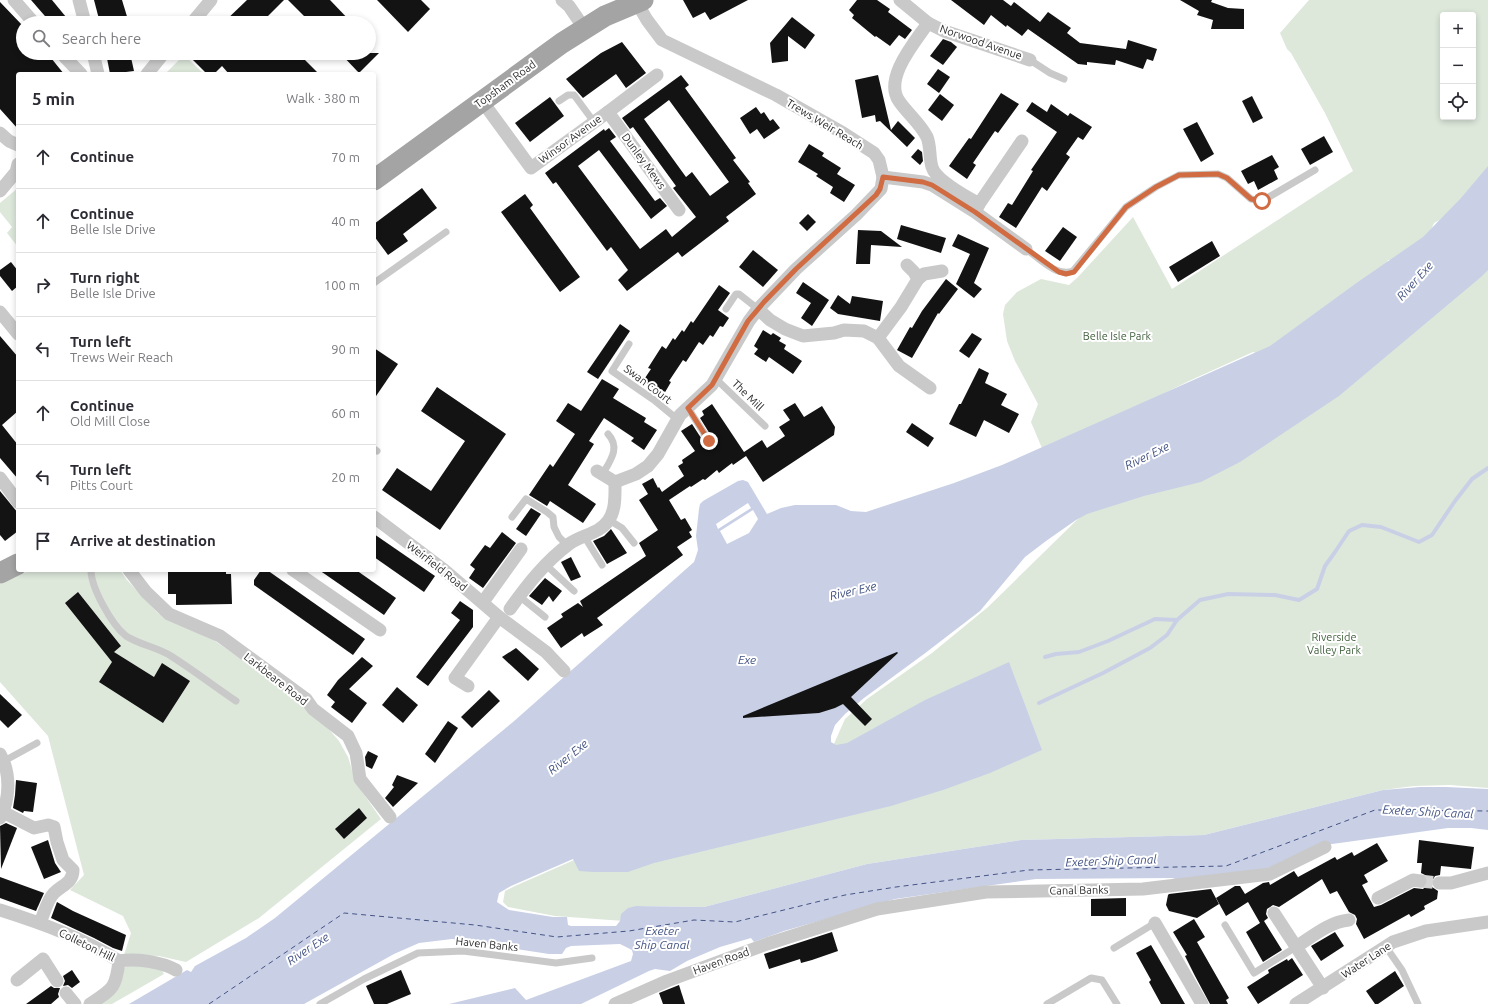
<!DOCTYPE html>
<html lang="en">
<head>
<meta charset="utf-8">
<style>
	:root { --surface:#fff; --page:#f7f7f7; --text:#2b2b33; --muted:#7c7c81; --line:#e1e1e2 }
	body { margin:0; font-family:Ubuntu,sans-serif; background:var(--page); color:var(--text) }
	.controls { position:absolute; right:12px; top:12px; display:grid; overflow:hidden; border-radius:4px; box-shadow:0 2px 6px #0003 }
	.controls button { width:36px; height:36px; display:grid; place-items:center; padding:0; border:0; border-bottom:1px solid var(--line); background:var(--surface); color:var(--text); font:20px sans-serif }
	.stop { position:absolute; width:12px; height:12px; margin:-9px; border:3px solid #d06b42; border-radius:50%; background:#fff }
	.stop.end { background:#d06b42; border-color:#fff; box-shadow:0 1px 4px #0008 }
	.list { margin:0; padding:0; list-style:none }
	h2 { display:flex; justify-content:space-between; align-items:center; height:52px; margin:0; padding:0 16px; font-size:17px }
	h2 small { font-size:13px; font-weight:400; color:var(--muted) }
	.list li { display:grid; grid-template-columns:26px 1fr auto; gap:12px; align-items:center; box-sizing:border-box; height:64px; padding:0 16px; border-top:1px solid var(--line) }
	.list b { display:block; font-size:15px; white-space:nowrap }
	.list p { margin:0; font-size:13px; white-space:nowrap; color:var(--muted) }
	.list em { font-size:13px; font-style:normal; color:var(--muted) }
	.icon { flex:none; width:22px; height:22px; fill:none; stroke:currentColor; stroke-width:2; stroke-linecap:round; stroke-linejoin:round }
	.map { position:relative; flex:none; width:1488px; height:1004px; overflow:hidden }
	.search { position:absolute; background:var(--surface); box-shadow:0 2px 6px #0003; left:16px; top:16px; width:360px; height:44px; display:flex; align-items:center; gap:10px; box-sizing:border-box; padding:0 14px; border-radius:22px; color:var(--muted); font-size:15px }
	.panel { position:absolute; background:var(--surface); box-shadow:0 2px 6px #0003; left:16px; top:72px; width:360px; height:500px; border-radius:4px }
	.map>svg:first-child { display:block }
	.green { fill:#dde8db; fill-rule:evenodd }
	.water { fill:#c9d0e6; fill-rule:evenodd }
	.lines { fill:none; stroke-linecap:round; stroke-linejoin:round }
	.stream { stroke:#c9d0e6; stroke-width:4 }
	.ferry { stroke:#445484; stroke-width:1; stroke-dasharray:5 4; stroke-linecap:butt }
	.building { fill:#131313; fill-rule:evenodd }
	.street-tunnel { stroke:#d5d5d5; stroke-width:13; stroke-dasharray:13 6; stroke-linecap:butt }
	.lane { stroke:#c9c9c9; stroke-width:7 }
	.street { stroke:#c9c9c9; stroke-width:13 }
	.primary { stroke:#a4a4a4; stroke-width:21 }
	.route { stroke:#d06b42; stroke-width:5 }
	.labels { text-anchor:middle; stroke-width:4; stroke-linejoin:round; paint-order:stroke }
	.street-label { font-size:11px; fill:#2c2c2c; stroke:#fff }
	.park-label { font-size:11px; fill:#43623f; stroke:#fff }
	.water-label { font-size:12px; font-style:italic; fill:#445484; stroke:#fff }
</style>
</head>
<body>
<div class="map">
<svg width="1488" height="1004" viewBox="0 0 1488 1004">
	<rect width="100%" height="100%" fill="#fff"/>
	<!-- green -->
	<g class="green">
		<path d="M 1309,0 L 1488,0 L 1488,174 L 1459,210 L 1434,223 L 1425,243 L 1408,263 L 1388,260 L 1385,270 L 1273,359 L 1253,352 L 1189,381 L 1110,420 L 1049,465 L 1031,422 L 1038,404 L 1015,361 L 1007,341 L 1003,314 L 1005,305 L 1017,292 L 1041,279 L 1069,285 L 1078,277 L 1133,217 L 1172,289 L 1353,171 L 1325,113 L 1291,53 L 1287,49 L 1280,33 ZM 1443,15 L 1473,15 L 1473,117 L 1443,117 Z"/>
		<polygon points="184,55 204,74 165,74"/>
		<polygon points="18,188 18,247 7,233 12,227 0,212 0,203"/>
		<polygon points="1488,257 1488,788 1450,785 1414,786 1383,790 1204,835 1021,840 867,864 704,907 637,906 624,921 555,916 508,907 503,902 505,891 515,886 833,746 845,719 867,699 932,653 988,607 1082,515"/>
		<polygon points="32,570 120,570 127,580 158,613 215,641 310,707 339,741 348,757 356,783 381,819 259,918 186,962 159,956 124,955 131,933 123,916 70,890 84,875 48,736 0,682 0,584 4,580"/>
		<polygon points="130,964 161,969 164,974 112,1004 100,1004 124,968"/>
	</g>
	<!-- water -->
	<path class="water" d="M 1488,166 L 1488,270 L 1481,277 L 1339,396 L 1240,462 L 1201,482 L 1144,496 L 1087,514 L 1076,520 L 1046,541 L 1025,557 L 980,611 L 924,654 L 864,698 L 845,714 L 835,725 L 831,736 L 831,742 L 836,745 L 847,743 L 925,700 L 1009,662 L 1042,750 L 990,773 L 943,790 L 891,806 L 654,863 L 628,872 L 592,872 L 579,871 L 573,859 L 511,886 L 499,893 L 497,902 L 509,910 L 553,917 L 567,917 L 568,925 L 571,926 L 616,926 L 620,921 L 621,914 L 628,908 L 636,906 L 704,907 L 867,864 L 1021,840 L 1204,835 L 1383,790 L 1420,787 L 1446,787 L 1488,789 L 1488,830 L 1471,828 L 1448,828 L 1325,845 L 1304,855 L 1282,861 L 1267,873 L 1186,882 L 1172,878 L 1036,879 L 895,899 L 784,931 L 754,942 L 751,938 L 720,947 L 687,961 L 670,971 L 655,969 L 649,971 L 581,1004 L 449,1004 L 515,988 L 526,1000 L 631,961 L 633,954 L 632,950 L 620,944 L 571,946 L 566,948 L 562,954 L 549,954 L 452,939 L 419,943 L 394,954 L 304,1004 L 129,1004 L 187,970 L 191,972 L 195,966 L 246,938 L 275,918 L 513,722 L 694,562 L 698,550 L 696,536 L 699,509 L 700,504 L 703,501 L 738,481 L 743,480 L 748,482 L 767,514 L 781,508 L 795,505 L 836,505 L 851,511 L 866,512 L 954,483 L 1002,465 L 1270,346 L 1355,284 L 1423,237 L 1461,198 ZM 748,503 L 751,508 L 718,529 L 716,524 ZM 753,510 L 758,519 L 749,533 L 727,544 L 720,531 Z"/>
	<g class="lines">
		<!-- stream -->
		<g class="stream">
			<polyline points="1045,657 1056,654 1079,652 1108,641 1155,619 1177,620"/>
			<polyline points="1039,703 1103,673 1150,648 1167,635 1177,620 1200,600 1228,594 1275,595 1299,600 1317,589 1325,566 1335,552 1349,531 1362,525 1381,527 1419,542 1432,535 1455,501 1472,479 1488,468"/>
		</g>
		<!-- ferry -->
		<polyline class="ferry" points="209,1004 344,913 475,925 557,937 629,931 694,920 735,922 845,895 896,887 1029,870 1226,866 1375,810 1488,811"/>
	</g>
	<!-- building -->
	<g class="building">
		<polygon points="31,0 52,0 66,17 62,23 51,23"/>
		<polygon points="94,0 122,0 129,23 100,23"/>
		<polygon points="247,0 284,0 261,23 223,23"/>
		<polygon points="288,0 330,0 352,23 311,23"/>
		<polygon points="377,0 421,0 430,9 408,32"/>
		<polygon points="683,0 748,0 710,20 705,12 693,18"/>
		<polygon points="857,0 877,0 890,9 888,12 912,30 905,39 899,35 890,46 876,36 875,37 852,18 854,15 849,10"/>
		<polygon points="951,0 1003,0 1011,6 1014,2 1040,22 1048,12 1071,28 1067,33 1080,43 1126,49 1128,40 1157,49 1153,61 1147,59 1143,69 1116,60 1115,65 1087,62 1087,65 1078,64 1028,29 1022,36 1007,25 1006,27 991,15 984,25"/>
		<polygon points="1180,0 1212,0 1211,2 1228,8 1244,9 1244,29 1211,29 1213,20 1197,15 1199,11"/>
		<polygon points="0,2 23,26 23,53 47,53 64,74 18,74 18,129 0,109"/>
		<polygon points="792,17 815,35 805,49 788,36 788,61 772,63 770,43"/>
		<polygon points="943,39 951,42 957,47 943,65 930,56"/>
		<polygon points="622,42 646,73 626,88 616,74 583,98 566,79 601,53"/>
		<polygon points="106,53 130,53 134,71 110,74"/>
		<polygon points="186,53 298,53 319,74 229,74 222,66 214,74 207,74"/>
		<polygon points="340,53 379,53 359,73"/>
		<polygon points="938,69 950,77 939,93 927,84"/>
		<path d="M 681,75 L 689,85 L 685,88 L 736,158 L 733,160 L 750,182 L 748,183 L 756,194 L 726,217 L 729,221 L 682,257 L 678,252 L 627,291 L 618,280 L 628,270 L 611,247 L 607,251 L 556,182 L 553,184 L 545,173 L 604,129 L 605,131 L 609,128 L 616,137 L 610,141 L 655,201 L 660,198 L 667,206 L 651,219 L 599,150 L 578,166 L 640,249 L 666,229 L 672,237 L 696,217 L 673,188 L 676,186 L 633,127 L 630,129 L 622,118 ZM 669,100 L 729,182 L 710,196 L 692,172 L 686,177 L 644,119 Z"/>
		<polygon points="878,75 891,130 898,121 915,138 907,147 880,121 876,122 875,115 862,118 855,80"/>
		<polygon points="1001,93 1019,104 998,133 995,131 986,144 973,163 976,165 967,179 949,166 969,138 971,139"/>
		<polygon points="940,94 954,105 942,121 928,110"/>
		<polygon points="1252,96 1263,118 1253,123 1242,101"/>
		<polygon points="550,97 564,116 530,142 515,123"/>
		<polygon points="1032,102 1047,112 1051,104 1068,116 1070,113 1092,127 1083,140 1078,137 1066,154 1070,157 1047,191 1042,187 1016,228 999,217 1008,203 1012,205 1033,171 1031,170 1057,132 1026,111"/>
		<polygon points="756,107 761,114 764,112 770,121 773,119 780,128 764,139 757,129 750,134 740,118"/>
		<polygon points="1197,122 1214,154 1201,162 1183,129"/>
		<polygon points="1324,136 1333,152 1310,165 1301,149"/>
		<polygon points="809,144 824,153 822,156 841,168 837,174 855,185 844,202 830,193 833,187 816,176 818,174 798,162"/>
		<polygon points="918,149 922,152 923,161 920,165 911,157"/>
		<polygon points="1272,155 1279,167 1274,170 1278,179 1258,190 1254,181 1248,184 1241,171"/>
		<polygon points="422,188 437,208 403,234 408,241 388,255 374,236 374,224"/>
		<polygon points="525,194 533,205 530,208 580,277 560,292 501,212"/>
		<polygon points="808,214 816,222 807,231 799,223"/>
		<polygon points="901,225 946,238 941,253 897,239"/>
		<polygon points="1063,227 1077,237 1060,261 1045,251"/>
		<polygon points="858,230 881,231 902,247 871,245 870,264 856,264"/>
		<polygon points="958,234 989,248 974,283 982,289 974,298 956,284 970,254 952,246"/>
		<polygon points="1212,241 1220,256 1178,282 1169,267"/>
		<polygon points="753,250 778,270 763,287 739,267"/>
		<polygon points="11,262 18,271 18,286 12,291 0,276 0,270"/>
		<polygon points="946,279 958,289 939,314 938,313 912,358 897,350 910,327 912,328 922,311"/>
		<polygon points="803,282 829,300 812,326 801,318 811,303 796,293"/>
		<polygon points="719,285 730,293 718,310 729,318 723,327 720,326 713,337 710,335 703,345 699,342 686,362 683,360 669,381 671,382 664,394 643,381 651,369 648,368 662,346 666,349 673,338 675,340 682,330 684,332 691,321 693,323"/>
		<polygon points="838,295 850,304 852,296 883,301 880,321 838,314 830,308"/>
		<polygon points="620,324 630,331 598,379 587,372"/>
		<polygon points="763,330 771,335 773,333 781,338 779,341 786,345 784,349 802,361 793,374 769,357 766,362 754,354 758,349 754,346"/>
		<polygon points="972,333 982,339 969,358 959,351"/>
		<polygon points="0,336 18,357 18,411 2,425 18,445 18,479 0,458"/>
		<polygon points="374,348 398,364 374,399"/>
		<polygon points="979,368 989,373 985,383 1007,394 1001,405 1019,414 1009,433 984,420 976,437 949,424 959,404 961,404"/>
		<polygon points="602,379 619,389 613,398 646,418 644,422 657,430 644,450 631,441 634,438 604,418 589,441 594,444 568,485 596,504 583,523 550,501 547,506 529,495 550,464 553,467 575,434 556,421 568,403 581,411"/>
		<polygon points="437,387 506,434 440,530 382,490 397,468 431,491 465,441 421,411"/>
		<polygon points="795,403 804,417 822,406 835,427 834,435 763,482 746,456 733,465 732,463 719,473 717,470 705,480 703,479 691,487 690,486 669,500 681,520 685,518 692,530 689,532 692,537 677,547 683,555 597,618 603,625 584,637 582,633 561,648 547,628 563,617 561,614 578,603 583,607 580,601 646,556 639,543 658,530 639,500 648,494 642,484 653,478 658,488 659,487 662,492 684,476 678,466 683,463 682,460 695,451 681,431 692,424 705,444 709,446 712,445 714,443 713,439 700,418 704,415 702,411 712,404 744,452 762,440 767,448 785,436 779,427 790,420 783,410"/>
		<polygon points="912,423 934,438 928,447 906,432"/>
		<polygon points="0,491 18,513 18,531 5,541 0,535"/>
		<polygon points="531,508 541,514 526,536 516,529"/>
		<polygon points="611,529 627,553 607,564 593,541 604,536"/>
		<polygon points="502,532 516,543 483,588 469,578 475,569 470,565 485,545 490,548"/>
		<polygon points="374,534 435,576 424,592 374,557"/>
		<polygon points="571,557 581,577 571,581 561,562"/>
		<polygon points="168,570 226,570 226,574 231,574 232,604 176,605 176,594 168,594"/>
		<polygon points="261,570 267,570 365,639 353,655 254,585 254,580"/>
		<polygon points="319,570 356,570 396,598 384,615"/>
		<polygon points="545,578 562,591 553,602 549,596 542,605 529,596"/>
		<polygon points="78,592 121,646 114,652 154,677 162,663 190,681 163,723 99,682 112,662 65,603"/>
		<polygon points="460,601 473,610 473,627 428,686 416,677 460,620 451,613"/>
		<polygon points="516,648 539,669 528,681 502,657"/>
		<polygon points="897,652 898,653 851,697 872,719 865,726 843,704 835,708 819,713 743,718 743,716"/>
		<polygon points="362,657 373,666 349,689 367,703 352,723 331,707 335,702 327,695 338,680"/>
		<polygon points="397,687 418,705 403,723 382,705"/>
		<polygon points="489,690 500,701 472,728 461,717"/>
		<polygon points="0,694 22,715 8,728 0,720"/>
		<polygon points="448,721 458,728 435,763 425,754"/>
		<polygon points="368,751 378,756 372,769 366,766 365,757"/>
		<polygon points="397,775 418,783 393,807 385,798 394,787 392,785"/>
		<polygon points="16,780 37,783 33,812 24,811 23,813 13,808 15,795"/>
		<polygon points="359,808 367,818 344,839 335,829"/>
		<polygon points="6,823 17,828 1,869 0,826"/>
		<polygon points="48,840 55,863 61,872 44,879 31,847"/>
		<polygon points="1419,840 1474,847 1471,869 1441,866 1440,875 1435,876 1431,883 1432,887 1438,891 1437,899 1424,906 1425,909 1411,917 1409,914 1364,939 1356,924 1357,919 1355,915 1349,912 1337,891 1330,894 1322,879 1279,907 1273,905 1267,909 1266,914 1268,918 1264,921 1282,950 1263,962 1246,932 1260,923 1248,902 1226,916 1216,898 1235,886 1240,886 1245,894 1263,883 1269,882 1270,885 1294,871 1298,877 1335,857 1337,860 1352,852 1354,856 1377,843 1388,861 1364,875 1368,882 1362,885 1374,907 1381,905 1414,888 1423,889 1426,886 1428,882 1427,878 1425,875 1421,873 1422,863 1417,863"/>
		<polygon points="0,877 44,893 36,911 0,898"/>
		<polygon points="1211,889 1219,904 1197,918 1169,911 1166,905 1168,895 1169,894"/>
		<polygon points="1126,898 1126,916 1091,916 1091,899"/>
		<polygon points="57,902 73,911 126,935 122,951 113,948 94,938 51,918"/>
		<polygon points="1194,919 1205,937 1197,942 1229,998 1226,1000 1228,1004 1210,1004 1195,976 1185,956 1187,955 1173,932"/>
		<polygon points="832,932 838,951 812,960 801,963 800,959 769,969 764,954"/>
		<polygon points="1335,932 1344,946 1321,961 1311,946"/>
		<polygon points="1151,945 1166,971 1185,1004 1161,1004 1149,982 1151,980 1136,953"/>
		<polygon points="1292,958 1303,975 1258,1004 1247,987 1269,973 1268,970 1287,959 1288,961"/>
		<polygon points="72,970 80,982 72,988 68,985 63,986 65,981 63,976"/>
		<polygon points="401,970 411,994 387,1004 374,1004 366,986"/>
		<polygon points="1395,971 1404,986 1378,1004 1375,1004 1366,991"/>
		<polygon points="679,985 685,1004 663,1004 659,993"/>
		<polygon points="51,986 54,988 60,988 58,994 59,997 51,1004 26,1004"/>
	</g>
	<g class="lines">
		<!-- street-tunnel -->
		<polyline class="street-tunnel" points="1420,881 1439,883"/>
		<!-- lane -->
		<g class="lane">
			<polyline points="1030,60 1050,73 1064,79"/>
			<polyline points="559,101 568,95 574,95 594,122"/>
			<path d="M 1026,249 C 1040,259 1056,277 1073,271 L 1126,207 L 1156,187 L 1179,175 L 1218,174 L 1227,178 L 1251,199 L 1262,201 L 1315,170"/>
			<polyline points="374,283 446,232"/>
			<polyline points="726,309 736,294 739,294 758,309"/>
			<polyline points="629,344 612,371 654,400 677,419"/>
			<polyline points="716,379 765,426"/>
			<polyline points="688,408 709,441"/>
			<polyline points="374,449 377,451"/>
			<path d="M 602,475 C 610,461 621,448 608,434"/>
			<polyline points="512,517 526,499 547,512 553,517 554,527 559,537 567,545"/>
			<polyline points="609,520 622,528 634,543"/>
			<polyline points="584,536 602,565"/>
			<polyline points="546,565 574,591"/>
			<path d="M 91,570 C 91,588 112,625 126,636 C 140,645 157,647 171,656 C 193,670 214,686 236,701"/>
			<polyline points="519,596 545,617"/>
			<polyline points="4,761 37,743"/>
			<polyline points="1225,925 1254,973 1296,947"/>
			<polyline points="1386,947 1402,970 1418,1004"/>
			<polyline points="1114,948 1155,923"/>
			<polyline points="320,1004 364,979 418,953 463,951 556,963 592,958"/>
			<polyline points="1047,1004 1091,978 1102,980 1117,1004"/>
		</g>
		<!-- street -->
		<g class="street">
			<polyline points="14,0 34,23"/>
			<polyline points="79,0 85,23"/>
			<polyline points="562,0 569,6 584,28"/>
			<polyline points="900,0 928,23 944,31 1030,60"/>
			<polyline points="637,3 647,20 662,40 776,95 843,133 874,153 879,160 883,177 881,189 856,215 796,269 758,309 770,320 785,329 803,336 834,333 844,330 864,331 878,338 899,366 930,388"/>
			<polyline points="192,23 211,0"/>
			<path d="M 928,23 C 916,41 883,78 899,101 C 907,113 920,123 927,137 C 931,147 929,157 932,167 C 936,181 966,196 979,204"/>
			<polyline points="61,53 81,74"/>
			<polyline points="93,53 98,74"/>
			<polyline points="147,74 164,53"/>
			<polyline points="482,101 531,168 608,112 657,75"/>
			<polyline points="608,112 679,210"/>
			<polyline points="0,133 9,141 18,145"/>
			<polyline points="883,177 923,182 932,185 975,212 1026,249"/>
			<polyline points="0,191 16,172 18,164"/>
			<polyline points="976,210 979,204 1022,141"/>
			<polyline points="918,279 924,274 942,271"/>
			<polyline points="0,312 18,334"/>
			<polyline points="878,338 901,307 918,279 914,272 907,265"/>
			<polyline points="597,471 615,482 636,474 648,466 658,454 680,415 712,385 749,321 758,309"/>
			<polyline points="0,478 18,502"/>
			<polyline points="374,517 444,570 499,617 546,652 564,671"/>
			<polyline points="129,570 146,592 169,614 220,636 306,699 313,709 348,736 356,753 360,779 390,817"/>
			<polyline points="293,570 380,630"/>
			<polyline points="483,602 521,549"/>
			<path d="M 510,609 C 527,585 545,562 569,544 C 581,535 599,534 608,521 C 616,511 615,494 615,482"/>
			<polyline points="468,686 455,678 499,617"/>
			<path d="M 0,754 C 11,773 10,799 0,818"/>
			<path d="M 3,812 L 34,828 L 48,825 L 54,827 L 57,842 L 63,860 L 73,870 C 73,883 62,885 54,893 C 47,900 44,914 40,923"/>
			<polyline points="1439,883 1451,883 1488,873"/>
			<polyline points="1378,898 1413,880 1420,881"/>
			<path d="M 0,910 C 41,923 83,938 119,961 C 136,958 162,962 176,970"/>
			<polyline points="1274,913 1323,988"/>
			<polyline points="1155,923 1202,1004"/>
			<path d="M 1296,947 C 1313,936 1329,922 1349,920"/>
			<polyline points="17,980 43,959 57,981"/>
			<polyline points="66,993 75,1004"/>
			<path d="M 90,1004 C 113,989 116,988 119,961"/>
			<polyline points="615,1004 667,981 767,944 877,909 986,892 1143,889 1270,874 1325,847"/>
			<polyline points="1296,1004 1393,942 1426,931 1488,922"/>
		</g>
		<!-- primary -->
		<g class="primary">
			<polyline points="374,180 562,43 605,16 643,0"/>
			<polyline points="0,573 18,564"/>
		</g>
	</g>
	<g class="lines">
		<!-- route -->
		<polyline class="route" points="709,441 688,408 712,385 748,321 764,302 796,269 876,195 880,189 883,177 923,182 932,185 975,212 1059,272 1066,274 1074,272 1126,207 1156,187 1179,175 1218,174 1227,178 1251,199 1262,201"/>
	</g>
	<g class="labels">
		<!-- street labels -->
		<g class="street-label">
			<text transform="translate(981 42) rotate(19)" y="4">Norwood Avenue</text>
			<text transform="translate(505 84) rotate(-36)" y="4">Topsham Road</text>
			<text transform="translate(825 124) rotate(31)" y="4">Trews Weir Reach</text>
			<text transform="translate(570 139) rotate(-36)" y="4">Winsor Avenue</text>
			<text transform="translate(644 161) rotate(54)" y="4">Dunley Mews</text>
			<text transform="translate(648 384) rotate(37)" y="4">Swan Court</text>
			<text transform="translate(748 395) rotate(44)" y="4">The Mill</text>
			<text transform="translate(437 566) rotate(38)" y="4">Weirfield Road</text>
			<text transform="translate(276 679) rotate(38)" y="4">Larkbeare Road</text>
			<text transform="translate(1079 890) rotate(-1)" y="4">Canal Banks</text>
			<text transform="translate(487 944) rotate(6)" y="4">Haven Banks</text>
			<text transform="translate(87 945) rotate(26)" y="4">Colleton Hill</text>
			<text transform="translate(1366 960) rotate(-33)" y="4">Water Lane</text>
			<text transform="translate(721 961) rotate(-20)" y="4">Haven Road</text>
		</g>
		<!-- park labels -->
		<g class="park-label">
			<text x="1117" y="340">Belle Isle Park</text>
			<text x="1334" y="641">Riverside<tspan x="1334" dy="13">Valley Park</tspan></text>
		</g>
		<!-- water labels -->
		<g class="water-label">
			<text transform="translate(1415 281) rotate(-48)" y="4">River Exe</text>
			<text transform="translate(1147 456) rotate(-26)" y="4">River Exe</text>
			<text transform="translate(853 591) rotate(-13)" y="4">River Exe</text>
			<text x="747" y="664">Exe</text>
			<text transform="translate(568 757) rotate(-39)" y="4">River Exe</text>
			<text transform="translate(1428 812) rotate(3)" y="4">Exeter Ship Canal</text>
			<text transform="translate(1111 861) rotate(-2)" y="4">Exeter Ship Canal</text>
			<text x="662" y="935">Exeter<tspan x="662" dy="14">Ship Canal</tspan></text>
			<text transform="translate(308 949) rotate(-34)" y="4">River Exe</text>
		</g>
	</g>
</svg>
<div class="controls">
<button>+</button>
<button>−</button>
<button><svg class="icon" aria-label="locate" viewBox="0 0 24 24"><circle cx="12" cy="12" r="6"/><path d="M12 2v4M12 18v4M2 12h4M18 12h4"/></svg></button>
</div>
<div class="stop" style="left:1262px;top:201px"></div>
<div class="stop end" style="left:709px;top:441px"></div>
<div class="search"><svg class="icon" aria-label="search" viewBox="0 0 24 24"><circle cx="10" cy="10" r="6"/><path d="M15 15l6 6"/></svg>Search here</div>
<section class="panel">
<h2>5 min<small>Walk · 380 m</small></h2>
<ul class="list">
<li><svg class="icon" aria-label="ahead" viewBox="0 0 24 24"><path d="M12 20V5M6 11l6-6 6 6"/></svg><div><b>Continue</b></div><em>70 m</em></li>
<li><svg class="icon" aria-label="ahead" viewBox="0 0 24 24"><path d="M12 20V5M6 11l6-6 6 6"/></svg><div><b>Continue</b><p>Belle Isle Drive</p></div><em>40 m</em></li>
<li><svg class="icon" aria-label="right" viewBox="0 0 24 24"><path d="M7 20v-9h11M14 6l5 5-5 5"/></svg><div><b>Turn right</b><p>Belle Isle Drive</p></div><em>100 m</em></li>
<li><svg class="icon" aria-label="left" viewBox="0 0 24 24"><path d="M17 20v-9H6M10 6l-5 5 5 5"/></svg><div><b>Turn left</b><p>Trews Weir Reach</p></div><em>90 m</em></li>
<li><svg class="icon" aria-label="ahead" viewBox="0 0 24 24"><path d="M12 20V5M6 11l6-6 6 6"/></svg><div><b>Continue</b><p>Old Mill Close</p></div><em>60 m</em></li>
<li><svg class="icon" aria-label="left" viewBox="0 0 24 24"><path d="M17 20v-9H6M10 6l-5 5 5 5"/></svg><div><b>Turn left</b><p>Pitts Court</p></div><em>20 m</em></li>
<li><svg class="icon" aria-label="arrive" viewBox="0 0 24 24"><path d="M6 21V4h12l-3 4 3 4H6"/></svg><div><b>Arrive at destination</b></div></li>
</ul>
</section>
</div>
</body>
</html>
